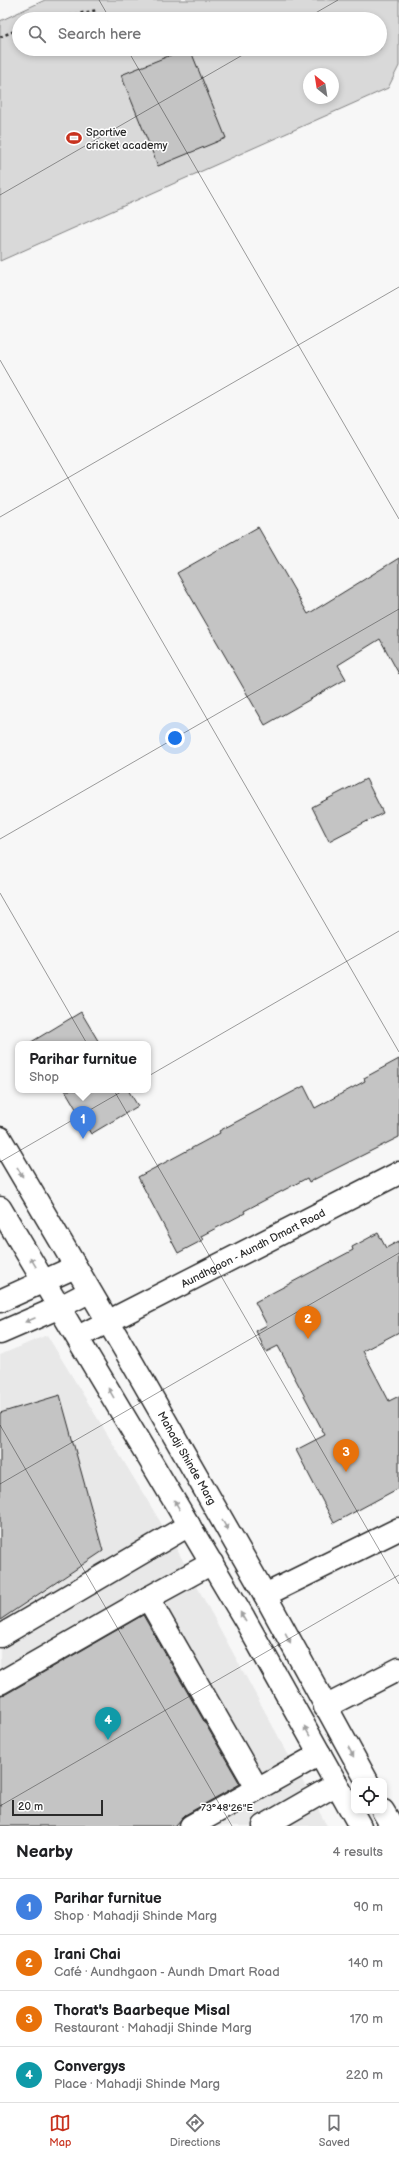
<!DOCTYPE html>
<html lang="en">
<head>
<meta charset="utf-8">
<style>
	:root { --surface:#fff; --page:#f6f6f6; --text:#202124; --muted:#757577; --line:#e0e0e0; --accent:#c8321e }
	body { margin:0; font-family:"Balsamiq Sans",sans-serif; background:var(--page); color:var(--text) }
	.controls { position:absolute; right:12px; bottom:12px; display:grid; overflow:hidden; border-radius:8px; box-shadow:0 2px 6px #0003 }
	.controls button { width:36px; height:36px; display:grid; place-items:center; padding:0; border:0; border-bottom:1px solid var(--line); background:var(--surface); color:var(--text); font:20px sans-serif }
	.compass { position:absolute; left:303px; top:68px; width:36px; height:36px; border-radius:50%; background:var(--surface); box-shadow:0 2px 6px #0003; rotate:330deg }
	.scale { position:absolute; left:12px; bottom:10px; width:91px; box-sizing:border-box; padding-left:4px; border:2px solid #2b2b2b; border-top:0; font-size:11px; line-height:14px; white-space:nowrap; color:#2b2b2b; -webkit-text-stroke:3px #fff; paint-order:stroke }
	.you { position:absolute; left:175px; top:738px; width:14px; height:14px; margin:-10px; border:3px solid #fff; border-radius:50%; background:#1a73e8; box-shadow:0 0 0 6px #1a73e833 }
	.badge { display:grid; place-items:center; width:26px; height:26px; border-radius:50%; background:var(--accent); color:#fff; font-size:13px; font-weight:700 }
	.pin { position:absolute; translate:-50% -33px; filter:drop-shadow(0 1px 2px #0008) }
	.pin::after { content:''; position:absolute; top:21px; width:14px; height:12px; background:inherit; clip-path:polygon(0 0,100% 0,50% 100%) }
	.popup { position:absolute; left:15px; top:1041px; width:136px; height:52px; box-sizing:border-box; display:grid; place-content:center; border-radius:8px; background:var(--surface); filter:drop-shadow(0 1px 3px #0005); font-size:13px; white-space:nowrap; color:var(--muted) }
	.popup b { font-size:15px; color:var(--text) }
	.popup::after { content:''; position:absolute; left:50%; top:100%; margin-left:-8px; border:8px solid transparent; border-top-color:var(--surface) }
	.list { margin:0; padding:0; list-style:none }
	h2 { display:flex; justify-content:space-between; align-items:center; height:52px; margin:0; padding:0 16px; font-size:17px }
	h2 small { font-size:13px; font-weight:400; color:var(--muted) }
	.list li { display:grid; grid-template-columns:26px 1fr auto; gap:12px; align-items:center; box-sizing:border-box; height:56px; padding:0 16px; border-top:1px solid var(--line) }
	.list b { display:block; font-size:15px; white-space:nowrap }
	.list p { margin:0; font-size:13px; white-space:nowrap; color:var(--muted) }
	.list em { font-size:13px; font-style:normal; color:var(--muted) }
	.icon { flex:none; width:22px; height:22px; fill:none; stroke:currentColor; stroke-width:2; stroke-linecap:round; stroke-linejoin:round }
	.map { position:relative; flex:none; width:399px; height:1826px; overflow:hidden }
	.search { position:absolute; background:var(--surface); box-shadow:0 2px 6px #0003; left:12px; right:12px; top:12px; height:44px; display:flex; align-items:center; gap:10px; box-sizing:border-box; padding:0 14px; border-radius:22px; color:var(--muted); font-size:15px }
	.sheet { height:276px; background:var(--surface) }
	nav { display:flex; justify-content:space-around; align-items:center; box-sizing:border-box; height:56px; border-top:1px solid var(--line); background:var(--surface); font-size:11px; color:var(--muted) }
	nav a { display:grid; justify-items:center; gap:2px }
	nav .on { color:var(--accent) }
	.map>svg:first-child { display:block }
	.built { fill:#e8e8e8 }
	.green { fill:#d9d9d9; stroke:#828282; fill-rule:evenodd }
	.building { fill:#c4c4c4; stroke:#2b2b2b }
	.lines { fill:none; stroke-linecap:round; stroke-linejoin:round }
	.minor-casing { stroke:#2b2b2b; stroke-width:25 }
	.major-casing { stroke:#2b2b2b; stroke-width:25 }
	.path { stroke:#2b2b2b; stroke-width:2.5; stroke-dasharray:3 3; stroke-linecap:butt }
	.minor { stroke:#fff; stroke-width:22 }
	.major { stroke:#fff; stroke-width:22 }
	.oneway { fill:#a0a0a0 }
	.ticks { fill:none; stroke:#2b2b2b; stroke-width:1; stroke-opacity:0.45 }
	.labels { text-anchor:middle; stroke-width:3; stroke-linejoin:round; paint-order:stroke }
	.poi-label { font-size:11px; fill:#2b2b2b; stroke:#fff; text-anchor:start }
	.street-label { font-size:11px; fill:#2b2b2b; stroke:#fff }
	.ticks-label { font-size:10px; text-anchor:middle; fill:#2b2b2b; stroke:#fff; stroke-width:3; stroke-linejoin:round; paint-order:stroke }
</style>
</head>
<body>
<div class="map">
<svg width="399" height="1826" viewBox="0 0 399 1826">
	<rect width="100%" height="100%" fill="#f7f7f7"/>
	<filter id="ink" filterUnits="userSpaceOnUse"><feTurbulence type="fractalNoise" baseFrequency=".025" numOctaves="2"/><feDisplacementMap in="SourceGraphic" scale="8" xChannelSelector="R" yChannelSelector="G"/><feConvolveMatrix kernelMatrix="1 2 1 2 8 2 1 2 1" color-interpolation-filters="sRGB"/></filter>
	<g filter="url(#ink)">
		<!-- built -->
		<polygon class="built" points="47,1335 175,1546 327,1826 0,1826 0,1355"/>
		<!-- green -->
		<path class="green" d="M 45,0 L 399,0 L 399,66 L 388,88 L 0,261 L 0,21 ZM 19,19 L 380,19 L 380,49 L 19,49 ZM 309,74 L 333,74 L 333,98 L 309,98 Z"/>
		<!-- building -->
		<g class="building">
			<polygon points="186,49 190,49 226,138 158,166 121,75"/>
			<polygon points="258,527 308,614 399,558 399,674 380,639 338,665 346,679 265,725 177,573"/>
			<polygon points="366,779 383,813 329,841 312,807"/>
			<polygon points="81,1012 100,1044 28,1044"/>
			<polygon points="399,1059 399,1137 309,1182 307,1178 244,1211 245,1213 201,1236 203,1240 178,1253 138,1177 220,1133 219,1131 304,1086 315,1108 365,1081 364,1078"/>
			<polygon points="65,1090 128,1090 138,1106 91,1134"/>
			<polygon points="378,1233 386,1248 399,1241 399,1332 363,1351 389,1401 399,1396 399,1488 334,1523 296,1450 325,1435 278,1346 266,1352 256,1331 267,1325 255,1302 353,1250 352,1247"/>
			<polygon points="60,1395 103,1551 0,1620 0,1413"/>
			<polygon points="143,1615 240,1784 185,1815 175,1826 0,1826 0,1695 6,1694"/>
		</g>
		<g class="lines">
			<defs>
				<g id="minor">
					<polyline points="78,1337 399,1173"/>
					<polyline points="212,1563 148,1598 257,1788"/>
					<polyline points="265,1595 399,1529"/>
					<polyline points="0,1636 189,1525"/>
					<polyline points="0,1683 148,1598"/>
					<polyline points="325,1707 399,1669"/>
					<polyline points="191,1826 320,1754"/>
					<polyline points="264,1826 337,1784"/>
				</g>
				<g id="major">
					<polyline points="0,1138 133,1364 265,1595 367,1781"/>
					<polyline points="0,1208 244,1618 360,1826"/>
					<polyline points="0,1301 75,1267"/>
					<polyline points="0,1333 60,1307 89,1292"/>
					<polyline points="383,1811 392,1826"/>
				</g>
			</defs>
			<!-- minor casing -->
			<use href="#minor" class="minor-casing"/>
			<!-- major casing -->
			<use href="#major" class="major-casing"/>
			<!-- path -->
			<g class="path">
				<polyline points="51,19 98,10"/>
				<polyline points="0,37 19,29"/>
			</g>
			<!-- minor -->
			<use href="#minor" class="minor"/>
			<!-- major -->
			<use href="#major" class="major"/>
		</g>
		<!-- one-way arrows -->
		<defs><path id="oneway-solid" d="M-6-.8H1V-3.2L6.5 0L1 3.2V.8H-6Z"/></defs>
		<g class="oneway">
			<use href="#oneway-solid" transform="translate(20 1172) rotate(60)"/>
			<use href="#oneway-solid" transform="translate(33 1262) rotate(-121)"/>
			<use href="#oneway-solid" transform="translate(30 1320) rotate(157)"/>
			<use href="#oneway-solid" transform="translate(111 1393) rotate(-120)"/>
			<use href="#oneway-solid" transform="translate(177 1505) rotate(-120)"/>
			<use href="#oneway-solid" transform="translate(225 1525) rotate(60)"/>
			<use href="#oneway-solid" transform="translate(243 1617) rotate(-120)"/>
			<use href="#oneway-solid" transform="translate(288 1638) rotate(62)"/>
			<use href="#oneway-solid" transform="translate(307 1731) rotate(-119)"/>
			<use href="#oneway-solid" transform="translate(351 1752) rotate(61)"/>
		</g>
	</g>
	<!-- ticks -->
	<path class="ticks" d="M 99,0 L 110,19M 305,19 L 338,0M 127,49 L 399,519M 0,195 L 253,49M 0,360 L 399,1052M 0,517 L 399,287M 0,839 L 399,609M 0,893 L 399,1584M 0,1162 L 399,931M 0,1425 L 232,1826M 0,1484 L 399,1253M 0,1806 L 399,1575"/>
	<!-- icons -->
	<defs>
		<symbol id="stadium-bare" viewBox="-9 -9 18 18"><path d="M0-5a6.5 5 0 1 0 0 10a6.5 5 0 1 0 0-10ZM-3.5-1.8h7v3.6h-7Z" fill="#c8321e" stroke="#fff" stroke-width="2.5" paint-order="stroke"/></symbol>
	</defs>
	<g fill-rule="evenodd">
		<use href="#stadium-bare" x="63" y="127" width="22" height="22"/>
	</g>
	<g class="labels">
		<!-- poi labels -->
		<g class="poi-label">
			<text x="86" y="136">Sportive<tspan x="86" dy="13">cricket academy</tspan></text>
		</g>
		<!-- street labels -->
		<g class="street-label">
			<text transform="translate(253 1248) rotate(-27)" y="4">Aundhgaon - Aundh Dmart Road</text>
			<text transform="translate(187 1458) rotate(60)" y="4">Mahadji Shinde Marg</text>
		</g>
	</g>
	<g class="ticks-label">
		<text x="227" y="1811">73°48'26"E</text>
	</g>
</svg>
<div class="controls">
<button><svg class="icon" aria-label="locate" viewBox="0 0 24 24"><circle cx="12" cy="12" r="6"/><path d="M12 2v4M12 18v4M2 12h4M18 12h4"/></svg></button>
</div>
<svg class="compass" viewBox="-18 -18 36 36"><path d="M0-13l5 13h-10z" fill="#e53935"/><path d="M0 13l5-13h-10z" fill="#757577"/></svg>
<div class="scale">20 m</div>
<div class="you"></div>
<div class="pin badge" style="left:83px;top:1139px;background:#3f7fe0">1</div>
<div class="popup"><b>Parihar furnitue</b>Shop</div>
<div class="pin badge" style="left:308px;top:1339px;background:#e8710a">2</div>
<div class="pin badge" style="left:346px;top:1472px;background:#e8710a">3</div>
<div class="pin badge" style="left:108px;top:1740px;background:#0f9aa8">4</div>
<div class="search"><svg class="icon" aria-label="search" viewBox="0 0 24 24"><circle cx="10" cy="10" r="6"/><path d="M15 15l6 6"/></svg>Search here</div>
</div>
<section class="sheet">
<h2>Nearby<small>4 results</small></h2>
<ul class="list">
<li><span class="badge" style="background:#3f7fe0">1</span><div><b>Parihar furnitue</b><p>Shop · Mahadji Shinde Marg</p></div><em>90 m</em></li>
<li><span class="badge" style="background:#e8710a">2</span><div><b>Irani Chai</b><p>Café · Aundhgaon - Aundh Dmart Road</p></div><em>140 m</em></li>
<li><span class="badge" style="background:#e8710a">3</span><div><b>Thorat's Baarbeque Misal</b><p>Restaurant · Mahadji Shinde Marg</p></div><em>170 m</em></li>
<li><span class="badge" style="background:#0f9aa8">4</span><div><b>Convergys</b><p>Place · Mahadji Shinde Marg</p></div><em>220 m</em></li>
</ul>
</section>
<nav>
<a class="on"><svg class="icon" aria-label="map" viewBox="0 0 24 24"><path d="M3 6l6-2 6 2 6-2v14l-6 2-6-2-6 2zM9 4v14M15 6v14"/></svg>Map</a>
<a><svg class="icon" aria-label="directions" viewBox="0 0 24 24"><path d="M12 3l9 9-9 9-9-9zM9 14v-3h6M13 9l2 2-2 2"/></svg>Directions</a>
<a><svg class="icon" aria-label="saved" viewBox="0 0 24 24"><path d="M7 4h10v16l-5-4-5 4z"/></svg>Saved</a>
</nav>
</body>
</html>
